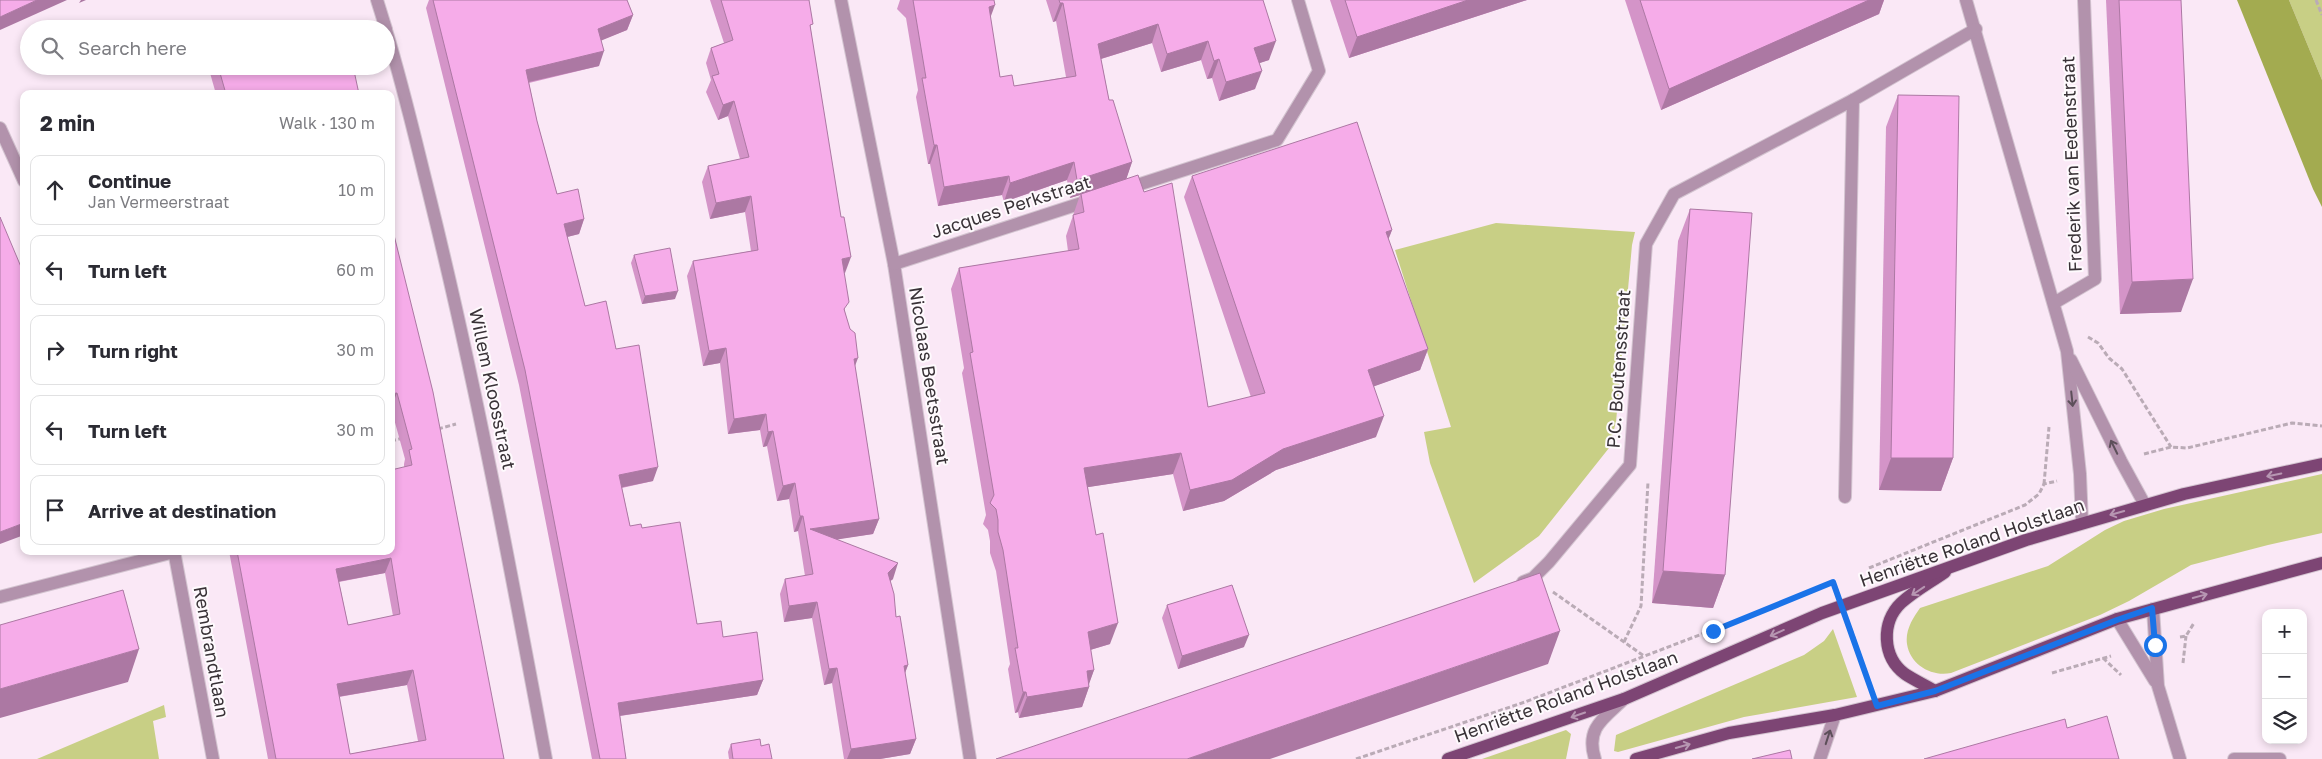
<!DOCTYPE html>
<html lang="en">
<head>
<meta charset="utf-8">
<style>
	:root { --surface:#fff; --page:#f2f2f3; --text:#2b2b33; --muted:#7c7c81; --line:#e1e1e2 }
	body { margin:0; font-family:"Golos Text",sans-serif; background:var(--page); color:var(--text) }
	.controls { position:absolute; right:15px; bottom:15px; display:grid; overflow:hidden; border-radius:10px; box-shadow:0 2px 8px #0003 }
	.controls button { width:45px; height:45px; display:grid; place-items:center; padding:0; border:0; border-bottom:1px solid var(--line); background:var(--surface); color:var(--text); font:25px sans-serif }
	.stop { position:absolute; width:15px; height:15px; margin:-11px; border:4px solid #1a73e8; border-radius:50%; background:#fff }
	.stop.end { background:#1a73e8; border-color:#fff; box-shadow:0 1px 5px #0008 }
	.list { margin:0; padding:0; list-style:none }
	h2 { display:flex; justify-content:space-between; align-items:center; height:65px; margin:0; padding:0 20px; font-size:21px }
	h2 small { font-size:16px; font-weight:400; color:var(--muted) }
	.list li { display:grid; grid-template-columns:32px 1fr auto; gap:15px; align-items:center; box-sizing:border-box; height:70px; margin:0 10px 10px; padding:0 10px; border:1px solid var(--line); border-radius:10px }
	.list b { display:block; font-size:19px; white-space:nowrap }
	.list p { margin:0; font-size:16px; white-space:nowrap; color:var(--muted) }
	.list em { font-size:16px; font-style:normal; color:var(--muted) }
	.icon { flex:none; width:28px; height:28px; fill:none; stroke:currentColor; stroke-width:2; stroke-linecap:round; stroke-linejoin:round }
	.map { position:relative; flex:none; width:2322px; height:759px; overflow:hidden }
	.search { position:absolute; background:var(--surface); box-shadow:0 2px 8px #0003; left:20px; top:20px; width:375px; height:55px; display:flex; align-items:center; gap:12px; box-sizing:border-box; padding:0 18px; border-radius:28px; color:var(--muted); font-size:19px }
	.panel { position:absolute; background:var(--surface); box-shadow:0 2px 8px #0003; left:20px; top:90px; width:375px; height:465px; border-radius:10px }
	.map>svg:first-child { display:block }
	.green { fill:#c8cf85 }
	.water { fill:#a3ab50 }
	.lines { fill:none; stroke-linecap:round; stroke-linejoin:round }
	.minor-casing { stroke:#d3c4d0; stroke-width:14 }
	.major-casing { stroke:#d3c4d0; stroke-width:14 }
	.path { stroke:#baabb6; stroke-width:3; stroke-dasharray:5 2.5; stroke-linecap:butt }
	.minor { stroke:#b292ac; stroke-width:12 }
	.major { stroke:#7d4574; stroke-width:12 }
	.wall { fill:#d494c8; fill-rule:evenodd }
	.shaded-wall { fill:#ac78a3 }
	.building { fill:#f6ace9; stroke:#ac78a3; fill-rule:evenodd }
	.oneway { stroke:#5d4f5a }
	.oneway2 { stroke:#b796b2 }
	.route { stroke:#1a73e8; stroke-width:6 }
	.labels { text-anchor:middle; stroke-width:4; stroke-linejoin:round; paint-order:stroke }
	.street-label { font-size:18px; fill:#393237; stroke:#fefafd }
</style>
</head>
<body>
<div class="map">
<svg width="2322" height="759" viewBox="0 0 2322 759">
	<rect width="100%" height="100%" fill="#fae8f6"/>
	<!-- green -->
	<g class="green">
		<polygon points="2289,0 2322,0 2322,80"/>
		<polygon points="1496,223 1635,232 1632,245 1616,422 1609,448 1539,536 1474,583 1430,463 1424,432 1451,427 1395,250"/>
		<path d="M 2322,474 L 2322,533 L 2268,545 L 2191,565 L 2129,601 L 2100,615 L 1951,673 C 1932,677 1910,665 1907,644 C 1905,630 1913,618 1920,608 L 2048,566 L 2105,530 L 2124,521 L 2164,509 Z"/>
		<polygon points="1833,629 1857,697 1744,717 1618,752 1614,751 1616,735 1804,655 1824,641"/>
		<polygon points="164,705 166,717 153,721 159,759 37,759"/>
		<polygon points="1566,730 1571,734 1566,759 1482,759"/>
	</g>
	<!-- water -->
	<polygon class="water" points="2237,0 2289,0 2322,80 2322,207 2313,189"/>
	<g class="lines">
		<defs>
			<g id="minor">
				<polyline points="377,0 386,29"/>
				<polyline points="841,0 894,264 970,759"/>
				<polyline points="1966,0 2067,351 2080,474 2082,523"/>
				<path d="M 386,30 C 403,85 416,142 430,198 C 476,384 511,571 546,759"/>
				<polyline points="0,128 24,181"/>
				<polyline points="1125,189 1277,140 1319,71 1298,0"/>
				<polyline points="894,264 1091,200"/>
				<polyline points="2054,303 2095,279 2084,0"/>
				<polyline points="2071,360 2121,461 2145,505"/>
				<polyline points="1845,497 1853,100"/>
				<polyline points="174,551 213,759"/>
				<polyline points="1523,582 1533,578 1549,562 1630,465 1646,244 1674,194 1853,100 1976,29"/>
				<polyline points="0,597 174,552"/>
				<polyline points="2153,609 2158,686 2180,759"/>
				<polyline points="2117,619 2155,681"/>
				<path d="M 1595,759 C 1585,728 1604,718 1624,699"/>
				<polyline points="1820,759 1835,715"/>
				<polyline points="2234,759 2280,759"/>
			</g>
			<g id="major">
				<path d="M 1935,691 C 1925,685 1914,680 1905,674 C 1882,657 1881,622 1901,603 C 1914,591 1931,582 1945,572"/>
				<polyline points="1448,759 1624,699 1822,613 2026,540 2184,494 2322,464"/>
				<polyline points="1636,759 1729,733 1835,715 1935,691 2117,619 2322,563"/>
			</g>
		</defs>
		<!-- minor casing -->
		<use href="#minor" class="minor-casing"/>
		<!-- major casing -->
		<use href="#major" class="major-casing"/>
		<!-- path -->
		<g class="path">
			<polyline points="2316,0 2322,15"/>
			<polyline points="2088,337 2098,343 2109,358 2122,369 2171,447"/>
			<polyline points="438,429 456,424"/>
			<polyline points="391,441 403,438"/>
			<polyline points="2144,454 2171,447 2187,448 2292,423 2322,426"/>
			<polyline points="2044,484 2049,427"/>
			<polyline points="1869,568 2025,505 2039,494 2044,484 2057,481"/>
			<polyline points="1553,592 1644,656"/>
			<polyline points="1851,629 1869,682"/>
			<polyline points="2180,637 2186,636 2194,623"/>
			<polyline points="1624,642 1641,606 1648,482"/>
			<polyline points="2103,658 2121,675"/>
			<polyline points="2183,663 2186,636"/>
			<polyline points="2052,673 2111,656"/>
			<polyline points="1356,759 1525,702 1728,624"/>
		</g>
		<!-- minor -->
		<use href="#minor" class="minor"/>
		<!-- major -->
		<use href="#major" class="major"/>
	</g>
	<!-- wall -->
	<g class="wall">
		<polygon points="429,0 627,0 633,15 627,30 601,40 599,66 529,83 537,121 557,194 584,219 579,234 567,237 585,306 616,349 653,481 622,488 630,526 642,528 697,624 723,637 763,680 757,695 620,716 626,759 592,759 519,385 426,8"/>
		<polygon points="710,0 809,0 811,31 845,273 844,273 845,312 855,366 879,519 873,534 837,539 893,579 890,581 896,617 908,665 905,673 916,739 910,754 880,759 844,759 832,683 824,685 812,618 784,622 780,594 785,579 805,576 798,531 794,532 789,499 777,501 767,446 763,447 760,430 728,434 720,363 703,366 687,276 693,261 751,251 745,212 710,219 702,182 708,166 740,159 728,116 718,120 706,92 711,80 706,63 711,48 724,43"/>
		<polygon points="900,0 994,0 990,18 1000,77 1014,86 1066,77 1056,21 1053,22 1046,0 1263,0 1269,60 1259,63 1255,89 1219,101 1212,78 1207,79 1201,60 1161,72 1152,43 1101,59 1109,100 1132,162 1126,179 1208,407 1251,397 1184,197 1192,176 1392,230 1388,239 1428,349 1420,370 1374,386 1376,437 1276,470 1224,501 1183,511 1173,474 1088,487 1110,644 1090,650 1094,670 1089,683 1089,687 1082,707 1019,718 1018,712 1015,713 1008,669 1010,664 996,571 990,553 990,541 988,530 983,524 986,515 962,373 964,368 951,289 959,268 1068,251 1066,236 1080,195 1070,198 1067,180 1004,202 1002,195 938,206 930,164 928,164 916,97 918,90 906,18 897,9"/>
		<polygon points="1330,0 1527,0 1349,58"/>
		<polygon points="1625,0 1884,0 1879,14 1661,110"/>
		<polygon points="2106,0 2181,0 2181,312 2120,314"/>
		<polygon points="208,66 252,66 253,69 359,94 216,94"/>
		<polygon points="1898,95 1953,458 1941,491 1879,490 1886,127"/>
		<polygon points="1690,209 1725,575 1713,608 1652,603 1678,241"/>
		<path d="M 391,223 L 504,759 L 268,759 L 229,551 L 391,551 L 404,467 L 404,464 L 405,459 L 391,408 ZM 385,573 L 393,616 L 348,625 L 339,582 ZM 407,685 L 418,741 L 350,754 L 339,697 Z"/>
		<polygon points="634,255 675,299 642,304 631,263"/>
		<polygon points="1167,605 1244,647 1178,669 1162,618"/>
		<polygon points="731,744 761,746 772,759 729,759 728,752"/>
	</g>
	<!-- shaded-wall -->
	<g class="shaded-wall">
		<polygon points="37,0 67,0 0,30 0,17"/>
		<polygon points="81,0 86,0 79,3"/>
		<polygon points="1468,0 1527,0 1349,58 1357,37"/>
		<polygon points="1869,0 1884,0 1879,14 1661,110 1669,89"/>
		<polygon points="1060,3 1063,3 1056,21 1053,22"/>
		<polygon points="995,5 988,24 989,7"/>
		<polygon points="633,15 627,30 593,44 598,29"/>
		<polygon points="1158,24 1152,43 1091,62 1098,44"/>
		<polygon points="1208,41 1201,60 1161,72 1167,54"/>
		<polygon points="1276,41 1269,60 1248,67 1254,48"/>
		<polygon points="604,51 599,66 520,84 526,70"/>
		<polygon points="1219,59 1212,78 1207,79 1214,61"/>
		<polygon points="1262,71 1255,89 1219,101 1226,82"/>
		<polygon points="734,101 728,116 718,120 723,105"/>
		<polygon points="934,145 937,145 930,164 928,164"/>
		<polygon points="1074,162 1067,180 1004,202 1010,183"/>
		<polygon points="1132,162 1126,180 1081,194 1080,195 1070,198 1077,180"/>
		<polygon points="1009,176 1002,195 938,206 944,187"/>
		<polygon points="751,196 745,212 710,219 716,203"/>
		<polygon points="584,219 579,234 559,239 564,224"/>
		<polygon points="1392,230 1384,251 1386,232"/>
		<polygon points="851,257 845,273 836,274 842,259"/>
		<polygon points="2193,279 2181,312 2120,314 2132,282"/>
		<polygon points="678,291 675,299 642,304 645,296"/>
		<polygon points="726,348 720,363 703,366 709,351"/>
		<polygon points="1428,349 1420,370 1361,391 1368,370"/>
		<polygon points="858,358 852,374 854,359"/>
		<polygon points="397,393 391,408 391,394"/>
		<polygon points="766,414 760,430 728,434 734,419"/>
		<polygon points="1384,416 1376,437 1276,470 1224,501 1183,511 1190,490 1283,449"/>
		<polygon points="773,431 767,446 763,447 768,432"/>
		<polygon points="1181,453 1173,474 1076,489 1084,468"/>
		<polygon points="1891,458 1953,458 1941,491 1879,490"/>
		<polygon points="658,467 653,481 614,489 619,475"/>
		<polygon points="795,483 789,499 777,501 783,486"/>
		<polygon points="800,516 803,516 798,531 794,532"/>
		<polygon points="879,519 873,534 808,544 810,529"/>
		<polygon points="24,523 24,535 0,544 0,532"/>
		<polygon points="391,558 385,573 331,583 336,569"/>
		<polygon points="898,563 893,579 882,588 888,573"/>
		<polygon points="1663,571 1725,575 1713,608 1652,603"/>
		<polygon points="817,602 812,618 784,622 789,606"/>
		<polygon points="1118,623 1110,644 1080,653 1088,632"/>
		<polygon points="1560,631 1548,664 1270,759 1187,759"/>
		<polygon points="1249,635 1244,647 1178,669 1182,656"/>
		<polygon points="139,649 128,682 0,718 0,689"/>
		<polygon points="908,665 902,681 904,666"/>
		<polygon points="837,668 832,683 824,685 829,669"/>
		<polygon points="413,670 407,685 331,698 337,684"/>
		<polygon points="1094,670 1088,687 1089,687 1082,707 1019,718 1027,697 1087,671"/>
		<polygon points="763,680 757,695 612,717 618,703"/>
		<polygon points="1023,692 1026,692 1018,712 1015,713"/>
		<polygon points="916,739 910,754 880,759 847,759 851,749"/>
	</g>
	<!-- building -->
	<g class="building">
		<polygon points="0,0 37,0 0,17"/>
		<polygon points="433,0 627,0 633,15 598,29 604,51 526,70 537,121 557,194 578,189 584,219 564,224 585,306 606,301 616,349 639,345 658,467 619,475 630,526 641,524 642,528 680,522 697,624 721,621 723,637 757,632 763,680 618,703 626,759 600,759 525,370"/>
		<polygon points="721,0 809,0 813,24 810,25 841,217 844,217 851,257 842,259 849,302 844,309 850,329 855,333 858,358 854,359 879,519 810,529 898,563 888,573 894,594 896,617 900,616 908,665 904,666 916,739 851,749 837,668 829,669 817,602 789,606 785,579 813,574 803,516 800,516 795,483 783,486 773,431 768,432 766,414 734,419 726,348 709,351 693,261 758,250 751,196 716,203 708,166 749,157 734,101 723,105 712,76 719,74 711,48 733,40"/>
		<polygon points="913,0 994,0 995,5 989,7 1000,77 1012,75 1014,86 1076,76 1063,3 1060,3 1059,0 1263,0 1276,41 1254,48 1262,71 1226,82 1219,59 1214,61 1208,41 1167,54 1158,24 1098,44 1109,100 1113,100 1132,162 1077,180 1074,162 1010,183 1009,176 944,187 937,145 934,145 922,78 926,78"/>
		<polygon points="1345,0 1468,0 1357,37"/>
		<polygon points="1640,0 1869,0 1669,89"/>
		<polygon points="2119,0 2181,0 2193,279 2132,282"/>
		<polygon points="238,25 239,29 228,29"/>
		<polygon points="343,26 343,29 331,29"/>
		<polygon points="218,66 252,66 253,69 262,66 353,66 359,94 226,94"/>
		<polygon points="1898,95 1959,96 1953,458 1891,458"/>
		<polygon points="1357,122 1392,230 1386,232 1428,349 1368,370 1384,416 1283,449 1232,480 1190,490 1181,453 1084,468 1096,535 1103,533 1118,623 1088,632 1094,670 1087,671 1089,687 1027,697 1026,692 1023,692 1015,648 1018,648 1003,550 998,532 998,520 996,509 990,503 994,495 970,353 973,352 959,268 1079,249 1073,215 1084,212 1081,194 1138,175 1144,192 1172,183 1208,407 1265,393 1192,176"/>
		<polygon points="1690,209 1752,213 1725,575 1663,571"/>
		<polygon points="0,217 24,274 24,523 0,532"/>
		<path d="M 391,223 L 433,392 L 504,759 L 276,759 L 237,551 L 391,551 L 391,470 L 412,465 L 409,450 L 412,449 L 397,393 L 391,394 ZM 391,558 L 400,614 L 348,625 L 336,569 ZM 413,670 L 426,740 L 350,754 L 337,684 Z"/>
		<polygon points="670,248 678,291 645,296 634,255"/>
		<polygon points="1540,573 1560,631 1187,759 996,759"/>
		<polygon points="1232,585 1249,635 1182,656 1167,605"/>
		<polygon points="123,590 139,649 0,689 0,625"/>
		<polygon points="2107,716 2119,759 1924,759 2065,719 2067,728"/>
		<polygon points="760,739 761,746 769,744 772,759 733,759 731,744"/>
		<polygon points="1790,750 1792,759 1752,759"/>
	</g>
	<!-- one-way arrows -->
	<defs><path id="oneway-shaft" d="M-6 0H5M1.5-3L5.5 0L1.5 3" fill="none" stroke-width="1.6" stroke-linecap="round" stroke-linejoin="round" transform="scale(1.25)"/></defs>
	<g class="oneway">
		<use href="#oneway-shaft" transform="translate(2072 399) rotate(84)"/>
		<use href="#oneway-shaft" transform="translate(2114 447) rotate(-116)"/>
		<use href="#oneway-shaft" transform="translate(1828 737) rotate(-72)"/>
	</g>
	<g class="oneway2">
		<use href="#oneway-shaft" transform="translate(2274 475) rotate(168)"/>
		<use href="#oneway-shaft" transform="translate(2117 513) rotate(164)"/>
		<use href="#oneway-shaft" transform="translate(1918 591) rotate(146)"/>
		<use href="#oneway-shaft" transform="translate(2200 596) rotate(-15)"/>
		<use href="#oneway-shaft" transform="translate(1777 633) rotate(156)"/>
		<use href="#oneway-shaft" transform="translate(1578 715) rotate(161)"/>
		<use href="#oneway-shaft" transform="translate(1683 746) rotate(-16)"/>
	</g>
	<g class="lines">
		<!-- route -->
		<polyline class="route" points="1713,631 1833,582 1877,706 1935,691 2117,620 2152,608 2155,645"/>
	</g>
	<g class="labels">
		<!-- street labels -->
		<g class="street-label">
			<text transform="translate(2072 164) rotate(-92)" y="6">Frederik van Eedenstraat</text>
			<text transform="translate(1011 207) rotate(-18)" y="6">Jacques Perkstraat</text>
			<text transform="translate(1619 369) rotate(-86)" y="6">P.C. Boutensstraat</text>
			<text transform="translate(929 376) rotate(81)" y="6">Nicolaas Beetsstraat</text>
			<text transform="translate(492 389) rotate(78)" y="6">Willem Kloosstraat</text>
			<text transform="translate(1972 543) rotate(-19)" y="6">Henriëtte Roland Holstlaan</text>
			<text transform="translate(211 652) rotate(80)" y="6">Rembrandtlaan</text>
			<text transform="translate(1566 697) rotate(-20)" y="6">Henriëtte Roland Holstlaan</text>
		</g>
	</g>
</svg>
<div class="controls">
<button>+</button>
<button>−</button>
<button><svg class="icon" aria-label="layers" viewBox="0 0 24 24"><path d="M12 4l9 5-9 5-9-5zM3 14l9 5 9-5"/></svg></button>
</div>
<div class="stop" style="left:2155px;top:645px"></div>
<div class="stop end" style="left:1713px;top:631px"></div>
<div class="search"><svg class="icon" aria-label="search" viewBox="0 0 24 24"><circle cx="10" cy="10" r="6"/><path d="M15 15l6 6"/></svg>Search here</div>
<section class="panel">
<h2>2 min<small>Walk · 130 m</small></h2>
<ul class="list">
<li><svg class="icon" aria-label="ahead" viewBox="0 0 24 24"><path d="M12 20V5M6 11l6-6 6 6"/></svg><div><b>Continue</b><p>Jan Vermeerstraat</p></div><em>10 m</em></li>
<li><svg class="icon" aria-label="left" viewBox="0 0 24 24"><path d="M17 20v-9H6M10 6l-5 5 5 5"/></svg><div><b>Turn left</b></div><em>60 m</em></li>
<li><svg class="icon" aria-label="right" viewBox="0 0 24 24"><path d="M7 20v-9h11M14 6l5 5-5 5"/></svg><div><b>Turn right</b></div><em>30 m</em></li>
<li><svg class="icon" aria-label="left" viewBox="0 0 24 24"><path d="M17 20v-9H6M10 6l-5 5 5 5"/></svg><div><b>Turn left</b></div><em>30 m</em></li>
<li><svg class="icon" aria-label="arrive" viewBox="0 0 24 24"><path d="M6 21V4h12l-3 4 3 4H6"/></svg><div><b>Arrive at destination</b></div></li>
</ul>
</section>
</div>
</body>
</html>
